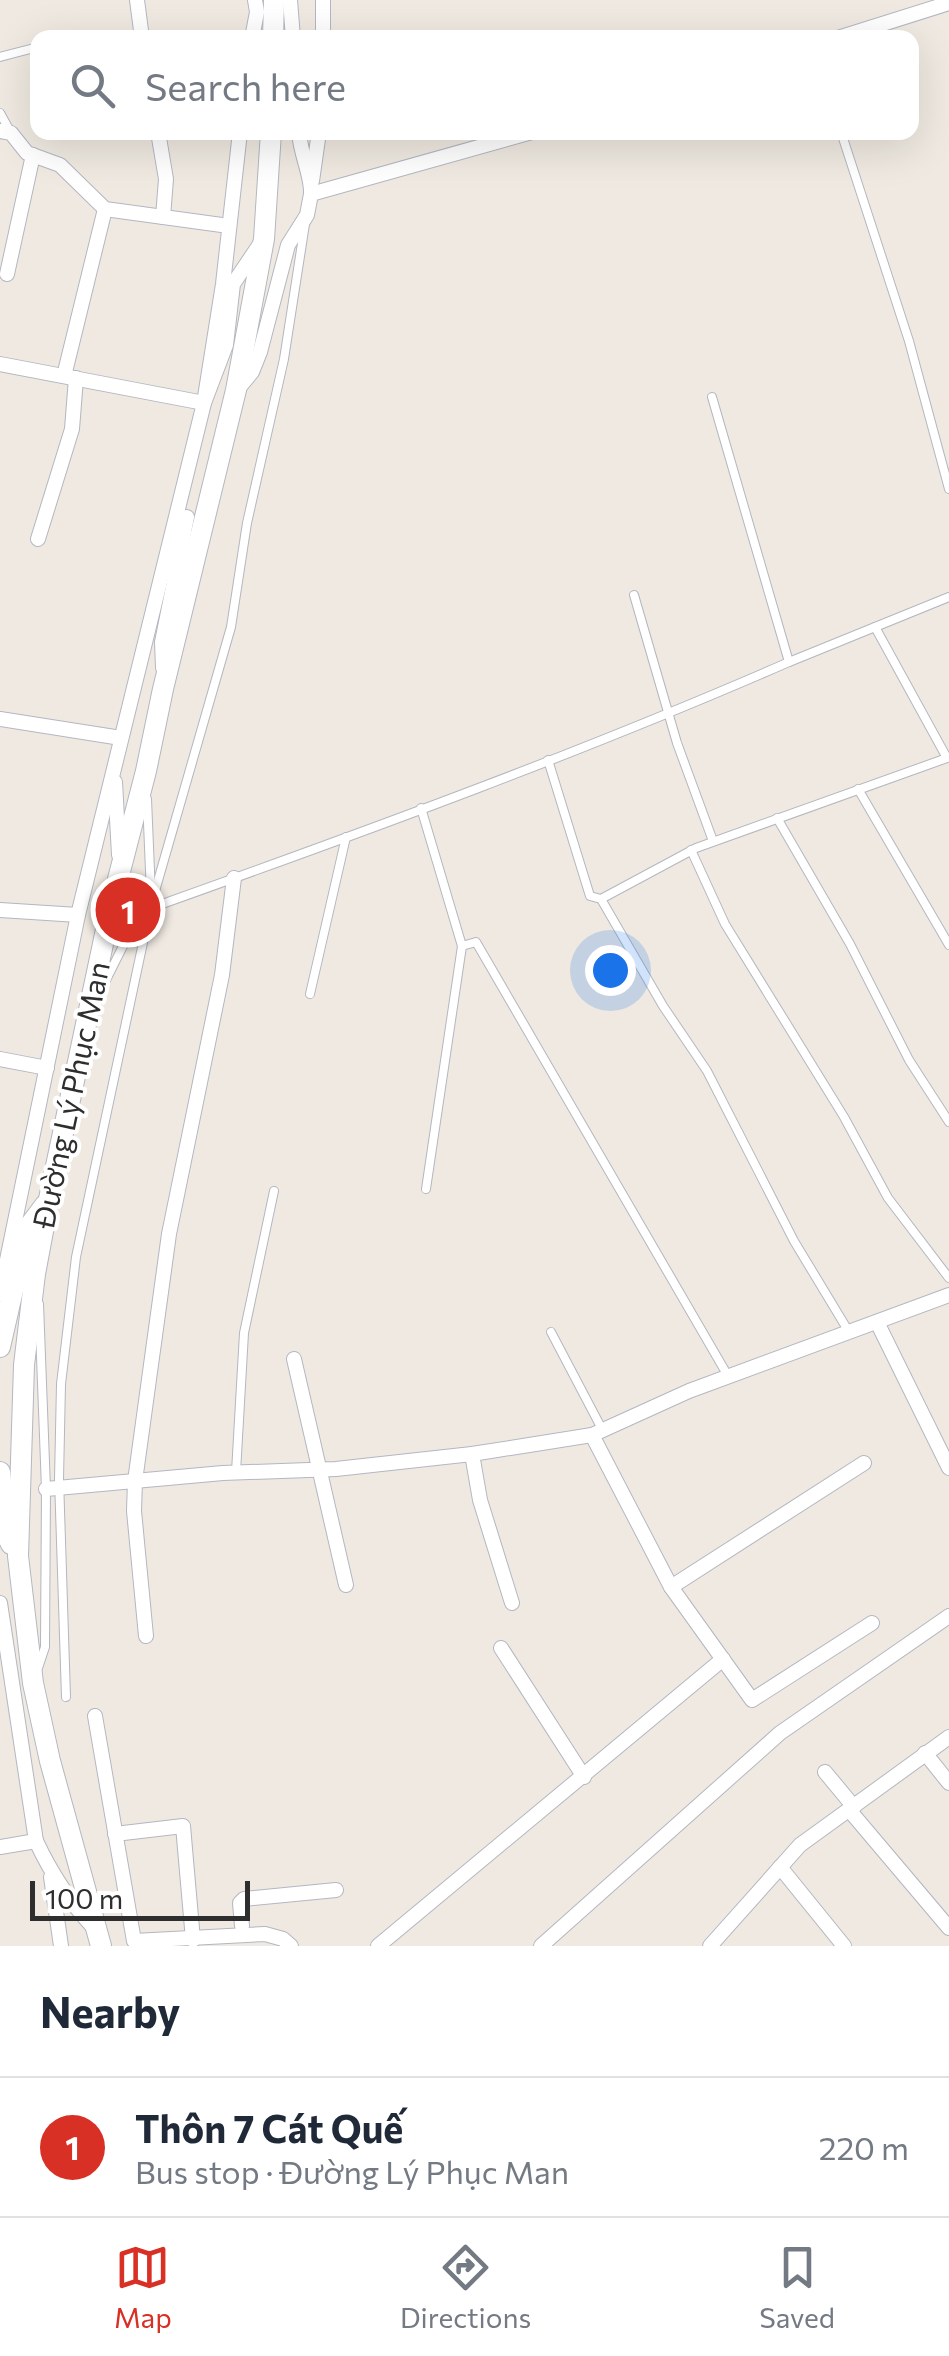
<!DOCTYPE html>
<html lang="en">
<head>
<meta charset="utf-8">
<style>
	:root { --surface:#fff; --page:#f6f6f7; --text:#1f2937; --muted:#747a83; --line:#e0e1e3; --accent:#d93025 }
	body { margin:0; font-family:Commissioner,sans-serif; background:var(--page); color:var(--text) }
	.scale { position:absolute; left:30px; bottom:25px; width:220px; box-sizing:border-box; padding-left:10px; border:5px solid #2e2e2e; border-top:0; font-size:28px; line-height:35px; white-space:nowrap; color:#2e2e2e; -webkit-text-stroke:8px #fff; paint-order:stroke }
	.you { position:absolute; left:610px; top:970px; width:35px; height:35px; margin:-25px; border:8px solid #fff; border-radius:50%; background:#1a73e8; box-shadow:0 0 0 15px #1a73e833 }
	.badge { display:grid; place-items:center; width:65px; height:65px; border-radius:50%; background:var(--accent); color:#fff; font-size:32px; font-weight:700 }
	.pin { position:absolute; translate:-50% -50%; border:5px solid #fff; box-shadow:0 2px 10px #0006 }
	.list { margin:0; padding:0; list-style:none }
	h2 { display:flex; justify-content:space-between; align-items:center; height:130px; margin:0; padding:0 40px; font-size:42px }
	h2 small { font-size:32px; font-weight:400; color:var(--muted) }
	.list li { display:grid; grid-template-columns:65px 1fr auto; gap:30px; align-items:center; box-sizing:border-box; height:140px; padding:0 40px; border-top:2px solid var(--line) }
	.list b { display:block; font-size:38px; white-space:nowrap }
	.list p { margin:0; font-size:32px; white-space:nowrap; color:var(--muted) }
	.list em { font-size:32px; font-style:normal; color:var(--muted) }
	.icon { flex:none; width:55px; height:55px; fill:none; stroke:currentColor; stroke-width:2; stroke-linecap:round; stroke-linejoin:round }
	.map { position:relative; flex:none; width:949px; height:1946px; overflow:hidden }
	.search { position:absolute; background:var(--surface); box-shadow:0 10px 40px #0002; left:30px; right:30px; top:30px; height:110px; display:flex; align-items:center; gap:25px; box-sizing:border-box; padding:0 35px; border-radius:20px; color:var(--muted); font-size:38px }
	.sheet { height:270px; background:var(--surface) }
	nav { display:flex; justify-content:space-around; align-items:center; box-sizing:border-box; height:140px; border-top:2px solid var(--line); background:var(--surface); font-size:28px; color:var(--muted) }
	nav a { display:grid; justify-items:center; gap:5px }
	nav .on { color:var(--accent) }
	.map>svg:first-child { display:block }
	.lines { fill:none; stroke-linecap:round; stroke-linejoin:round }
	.service-casing { stroke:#b4b7c1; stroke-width:10 }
	.minor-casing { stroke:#b4b7c1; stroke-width:16 }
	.secondary-casing { stroke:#b4b7c1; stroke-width:22 }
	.service { stroke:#fff; stroke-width:8 }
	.minor { stroke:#fff; stroke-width:14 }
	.secondary { stroke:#fff; stroke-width:20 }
	.labels { text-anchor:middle; stroke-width:8; stroke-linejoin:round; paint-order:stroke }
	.street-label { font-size:30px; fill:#2e2e2e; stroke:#fff }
</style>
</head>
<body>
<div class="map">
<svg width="949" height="1946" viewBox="0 0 949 1946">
	<rect width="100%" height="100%" fill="#efe9e1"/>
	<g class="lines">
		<defs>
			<g id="service">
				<polyline points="0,57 38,47"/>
				<polyline points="0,113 11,133"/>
				<polyline points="841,132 909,341 949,489"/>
				<polyline points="712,397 789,662 949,597"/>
				<polyline points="634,595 677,743 713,841"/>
				<polyline points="548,760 590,896 601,899"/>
				<polyline points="858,789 949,945"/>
				<polyline points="147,799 151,895"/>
				<polyline points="421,808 462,946 476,942 728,1376"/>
				<polyline points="777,818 850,944 909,1060 949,1122"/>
				<polyline points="691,850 725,924 844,1117 888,1198 949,1278"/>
				<path d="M 101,990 L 143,906 L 165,903 C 375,828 585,751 789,662"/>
				<polyline points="310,994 346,837"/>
				<polyline points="426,1189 462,946"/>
				<polyline points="551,1332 603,1431"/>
				<polyline points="849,1332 794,1241 707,1071 663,1006 601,899 696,848 947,758 875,627"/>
				<polyline points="236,1472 244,1333 274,1191"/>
				<polyline points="38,1668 45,1647 46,1489 39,1304"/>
				<polyline points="66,1697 59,1479 61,1384 76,1257 151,905 231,627 247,523 284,359 305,224"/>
			</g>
			<g id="minor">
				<polyline points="137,0 142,38"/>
				<polyline points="290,0 293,38"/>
				<polyline points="252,38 257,12 255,0"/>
				<polyline points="323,38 323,0"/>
				<polyline points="838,38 949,3"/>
				<polyline points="0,131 11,133 27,153 60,165 105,209 229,226"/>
				<polyline points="158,132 166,179 163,217"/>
				<path d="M 299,132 C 300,153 312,176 311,194"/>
				<polyline points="312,181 319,132"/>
				<polyline points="7,274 33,155"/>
				<polyline points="0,364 204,403 226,345 233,284 260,244"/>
				<polyline points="64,376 105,209"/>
				<polyline points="237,390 252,372 260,352 288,245 307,215 311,194 532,132"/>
				<polyline points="38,539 72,429 76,378"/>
				<polyline points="163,668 162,642 187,517"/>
				<polyline points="0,719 121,738"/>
				<polyline points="115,782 119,855"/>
				<polyline points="0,910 78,915"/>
				<polyline points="0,1059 47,1068"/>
				<polyline points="0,1294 78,915 204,403 223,284 240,132"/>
				<polyline points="877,1322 949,1468"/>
				<polyline points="294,1359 346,1585"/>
				<polyline points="592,1435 671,1587 752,1700 872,1623"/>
				<polyline points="472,1454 480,1500 512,1603"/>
				<polyline points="46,1489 223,1473 336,1469 472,1454 592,1435 689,1391 949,1295"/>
				<polyline points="671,1587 864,1463"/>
				<path d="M 0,1603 L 36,1841 C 51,1873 69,1901 93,1927"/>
				<polyline points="146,1636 134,1511 135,1481 169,1234 222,975 234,878"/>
				<polyline points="501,1648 584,1777"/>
				<polyline points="95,1716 134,1941 265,1934 283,1939 291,1946"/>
				<polyline points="925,1753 949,1783"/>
				<polyline points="825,1772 854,1807"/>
				<polyline points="850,1811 949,1928"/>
				<polyline points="115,1834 183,1826 193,1940"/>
				<polyline points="0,1847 36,1841"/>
				<polyline points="780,1867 844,1946"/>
				<polyline points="51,1877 61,1946"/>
				<polyline points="242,1926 240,1903 244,1899 336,1890"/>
				<polyline points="378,1946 723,1659"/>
				<polyline points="541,1946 780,1733 949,1616"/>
				<polyline points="710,1946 800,1845 949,1737"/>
			</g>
			<g id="secondary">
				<polyline points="273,38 274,0"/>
				<polyline points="0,1347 27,1229 45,1205"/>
				<polyline points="0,1472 6,1534 11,1544"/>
				<polyline points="101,1946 50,1761 33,1683 18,1556 24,1365 35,1274 49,1199 111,906 146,771 163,689 236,390 264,239 271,132"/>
			</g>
		</defs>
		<!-- service casing -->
		<use href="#service" class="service-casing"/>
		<!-- minor casing -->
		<use href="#minor" class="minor-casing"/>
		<!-- secondary casing -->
		<use href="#secondary" class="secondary-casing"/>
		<!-- service -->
		<use href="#service" class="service"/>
		<!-- minor -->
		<use href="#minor" class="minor"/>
		<!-- secondary -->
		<use href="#secondary" class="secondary"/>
	</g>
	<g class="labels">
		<!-- street labels -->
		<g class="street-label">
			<text transform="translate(72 1095) rotate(-78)" y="10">Đường Lý Phục Man</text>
		</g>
	</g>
</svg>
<div class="scale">100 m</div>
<div class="you"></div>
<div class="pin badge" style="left:128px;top:910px">1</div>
<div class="search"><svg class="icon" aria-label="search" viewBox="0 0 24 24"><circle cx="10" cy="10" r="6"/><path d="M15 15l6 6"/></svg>Search here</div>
</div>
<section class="sheet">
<h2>Nearby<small></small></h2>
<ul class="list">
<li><span class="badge">1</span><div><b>Thôn 7 Cát Quế</b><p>Bus stop · Đường Lý Phục Man</p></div><em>220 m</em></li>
</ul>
</section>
<nav>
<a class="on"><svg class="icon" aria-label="map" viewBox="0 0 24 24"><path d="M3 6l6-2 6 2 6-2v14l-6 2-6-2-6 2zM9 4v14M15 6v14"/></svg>Map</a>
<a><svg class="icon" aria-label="directions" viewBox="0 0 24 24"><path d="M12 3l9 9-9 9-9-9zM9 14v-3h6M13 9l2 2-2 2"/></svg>Directions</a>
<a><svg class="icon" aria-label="saved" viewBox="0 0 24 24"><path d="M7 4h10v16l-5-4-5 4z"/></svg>Saved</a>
</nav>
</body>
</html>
